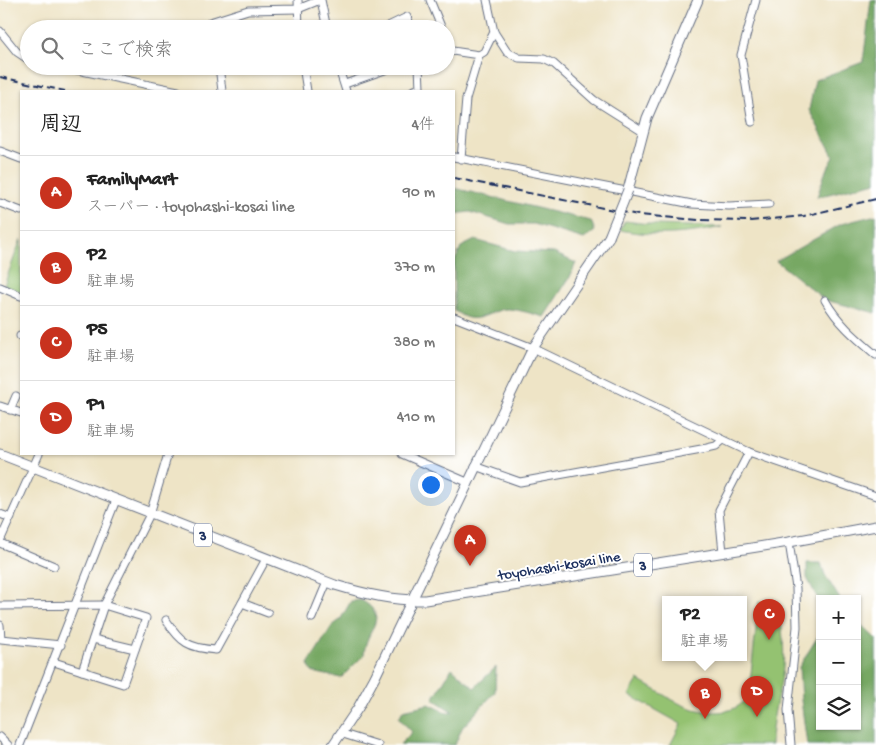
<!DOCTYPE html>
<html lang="ja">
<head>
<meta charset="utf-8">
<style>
	:root { --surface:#fff; --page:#f2f2f2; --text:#222; --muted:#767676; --line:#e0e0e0; --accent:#c8321e }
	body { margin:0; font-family:"Gochi Hand","Klee One",sans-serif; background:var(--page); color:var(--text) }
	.controls { position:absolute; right:15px; bottom:15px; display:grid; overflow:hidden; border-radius:0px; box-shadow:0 1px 4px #0004 }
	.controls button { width:45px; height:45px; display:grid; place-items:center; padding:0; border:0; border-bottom:1px solid var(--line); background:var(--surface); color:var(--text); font:25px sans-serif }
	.you { position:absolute; left:430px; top:484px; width:18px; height:18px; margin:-12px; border:4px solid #fff; border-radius:50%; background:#1a73e8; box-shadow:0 0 0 8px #1a73e833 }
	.badge { display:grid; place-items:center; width:32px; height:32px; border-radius:50%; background:var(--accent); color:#fff; font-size:16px; font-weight:700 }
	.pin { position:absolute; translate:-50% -41px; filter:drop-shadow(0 1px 2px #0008) }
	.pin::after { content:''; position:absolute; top:26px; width:18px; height:15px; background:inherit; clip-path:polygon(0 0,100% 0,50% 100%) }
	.popup { position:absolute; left:662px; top:596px; width:85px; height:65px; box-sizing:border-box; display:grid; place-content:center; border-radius:0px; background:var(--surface); filter:drop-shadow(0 1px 4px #0005); font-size:16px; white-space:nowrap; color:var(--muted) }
	.popup b { font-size:19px; color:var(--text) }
	.popup::after { content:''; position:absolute; left:50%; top:100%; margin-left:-10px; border:10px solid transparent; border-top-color:var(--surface) }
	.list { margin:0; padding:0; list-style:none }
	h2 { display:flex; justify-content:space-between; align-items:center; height:65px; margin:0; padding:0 20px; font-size:21px }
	h2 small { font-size:16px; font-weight:400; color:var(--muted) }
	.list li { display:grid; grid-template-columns:32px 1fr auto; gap:15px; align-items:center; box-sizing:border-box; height:75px; padding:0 20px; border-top:1px solid var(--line) }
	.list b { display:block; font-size:19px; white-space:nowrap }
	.list p { margin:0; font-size:16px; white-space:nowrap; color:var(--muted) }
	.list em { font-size:16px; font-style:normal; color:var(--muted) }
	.icon { flex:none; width:28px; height:28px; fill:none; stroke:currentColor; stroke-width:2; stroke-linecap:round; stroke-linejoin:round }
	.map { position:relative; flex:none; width:876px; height:745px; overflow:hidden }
	.search { position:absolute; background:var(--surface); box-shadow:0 1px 4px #0004; left:20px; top:20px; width:435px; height:55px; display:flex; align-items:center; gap:12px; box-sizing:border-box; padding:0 18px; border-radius:28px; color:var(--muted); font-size:19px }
	.panel { position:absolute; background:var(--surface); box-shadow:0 1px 4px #0004; left:20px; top:90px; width:435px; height:365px; border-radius:0px }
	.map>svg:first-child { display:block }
	.green { fill:#94c271; stroke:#587868 }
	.forest { fill:#77a863; stroke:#496c60 }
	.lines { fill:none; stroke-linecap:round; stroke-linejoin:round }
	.minor-casing { stroke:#656e82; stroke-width:9 }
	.major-casing { stroke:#656e82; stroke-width:11 }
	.minor { stroke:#fff; stroke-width:7 }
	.major { stroke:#fff; stroke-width:9 }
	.rail { stroke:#1b2f5e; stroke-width:2; stroke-dasharray:8 4; stroke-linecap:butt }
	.major-bridge-casing { stroke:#656e82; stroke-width:11; stroke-linecap:butt }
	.major-bridge { stroke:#fff; stroke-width:9 }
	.labels { text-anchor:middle; stroke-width:4; stroke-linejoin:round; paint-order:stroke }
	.shield { fill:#fff; stroke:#5f6d8e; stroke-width:1 }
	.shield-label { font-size:14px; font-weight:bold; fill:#1b2f5e }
	.street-label { font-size:15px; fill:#1b2f5e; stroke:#fff }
</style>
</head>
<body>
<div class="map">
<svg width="876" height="745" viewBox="0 0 876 745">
	<rect width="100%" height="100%" fill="#fff"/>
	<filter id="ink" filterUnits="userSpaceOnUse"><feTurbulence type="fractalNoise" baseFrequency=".02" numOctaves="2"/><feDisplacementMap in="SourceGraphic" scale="10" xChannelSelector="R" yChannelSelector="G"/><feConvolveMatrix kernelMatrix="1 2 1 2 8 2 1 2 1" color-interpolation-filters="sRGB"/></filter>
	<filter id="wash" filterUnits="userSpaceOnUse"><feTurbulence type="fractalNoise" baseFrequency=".0096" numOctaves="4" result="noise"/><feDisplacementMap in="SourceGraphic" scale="20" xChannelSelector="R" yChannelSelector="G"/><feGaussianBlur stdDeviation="1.12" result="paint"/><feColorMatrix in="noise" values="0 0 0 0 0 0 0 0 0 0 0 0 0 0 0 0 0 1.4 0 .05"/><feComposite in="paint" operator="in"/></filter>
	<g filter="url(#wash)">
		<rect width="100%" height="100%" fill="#eee4c6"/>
		<!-- green -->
		<g class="green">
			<path d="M 625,221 L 657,225 L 722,227 C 686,235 655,237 620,230 Z"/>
			<polygon points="21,239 21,292 4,285"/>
			<path d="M 759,602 L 778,603 C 782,627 786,651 782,676 C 778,699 771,721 771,745 L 670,745 L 681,724 L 629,695 L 638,680 C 654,688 677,705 694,709 C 714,714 742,715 749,691 Z"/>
		</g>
		<!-- forest -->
		<g class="forest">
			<polygon points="871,0 876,0 876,182 817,197 825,173 834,157 809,110 815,80 863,62"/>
			<polygon points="454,188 591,221 595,231 584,239 534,224 509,224 470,212 454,214"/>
			<polygon points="876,215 876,313 825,300 776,261 841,224"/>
			<path d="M 475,240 L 515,251 L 554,253 L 576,263 L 570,277 L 544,317 C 533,314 521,310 509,309 C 491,308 476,330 454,310 L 454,263 L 461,247 Z"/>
			<polygon points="807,563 821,563 825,575 840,599 820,599 820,603 807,578"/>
			<path d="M 361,600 C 392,618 365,628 364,655 L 341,678 L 312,672 L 308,664 L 332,626 L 340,620 L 351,601 Z"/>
			<polygon points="857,621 876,639 876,745 807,745 801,700 799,667 820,633 820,726 857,726"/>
			<polygon points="496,667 495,692 462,728 455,745 400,744 412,732 399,718 403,710 429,704 448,713 453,712 433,699 452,668 474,688"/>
		</g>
	</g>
	<g filter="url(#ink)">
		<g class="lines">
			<defs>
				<g id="minor">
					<polyline points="298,0 299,29"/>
					<polyline points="321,0 327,29"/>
					<polyline points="430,0 442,29"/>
					<polyline points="487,0 494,32 507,52 519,58 544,59 554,64 594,100 643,131"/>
					<polyline points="211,29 210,22 248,10 298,9 320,0"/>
					<polyline points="382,29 407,17 412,29"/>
					<polyline points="0,31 17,52 29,60"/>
					<polyline points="446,40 450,50"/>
					<polyline points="446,50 479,55"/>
					<polyline points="58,66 178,91"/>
					<polyline points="219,66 222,91"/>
					<polyline points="303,66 307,91"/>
					<polyline points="338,66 346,91"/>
					<polyline points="345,84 396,66"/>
					<polyline points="412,91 420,88 419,66"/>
					<polyline points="752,122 741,55 756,0"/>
					<polyline points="0,151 21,159"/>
					<polyline points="454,157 692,204 729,206 769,204"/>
					<polyline points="461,159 466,99 479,55 484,52 494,32"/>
					<polyline points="0,203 21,211"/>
					<polyline points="0,287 21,296"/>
					<path d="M 825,300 C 838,323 856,338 876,355"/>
					<polyline points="454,317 533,348 749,452 876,496"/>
					<polyline points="20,336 21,336"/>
					<polyline points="0,406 21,413"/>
					<polyline points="10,410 16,396"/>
					<polyline points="402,454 467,482"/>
					<polyline points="475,466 520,482 707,448 716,446 723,440"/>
					<polyline points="0,514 11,518"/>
					<polyline points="0,541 39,454"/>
					<polyline points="789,542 796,588 797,627 788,710 791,745"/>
					<polyline points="0,543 54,566"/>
					<polyline points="723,553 719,510 749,452"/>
					<polyline points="242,603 268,613"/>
					<polyline points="0,606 104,605 146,618 123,684 54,662"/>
					<polyline points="312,618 327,582"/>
					<path d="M 166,620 C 181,643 189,648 216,650 L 266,559"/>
					<polyline points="0,625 1,639 61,645"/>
					<polyline points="93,639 135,649"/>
					<polyline points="82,671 104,605 150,514 168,454"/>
					<polyline points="340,733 378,745"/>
					<polyline points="0,737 8,745"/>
					<polyline points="20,745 116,500"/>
				</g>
				<g id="major">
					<polyline points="628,190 647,118 698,0"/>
					<path d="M 0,454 L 335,585 C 365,594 394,601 425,600 L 789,542 L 876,526"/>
					<polyline points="333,745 358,708 375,677 533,348 609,237"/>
				</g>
			</defs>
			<!-- minor casing -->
			<use href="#minor" class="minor-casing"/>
			<!-- major casing -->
			<use href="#major" class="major-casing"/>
			<!-- minor -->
			<use href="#minor" class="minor"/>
			<!-- major -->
			<use href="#major" class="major"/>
			<!-- rail -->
			<g class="rail">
				<polyline points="0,77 65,91"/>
				<polyline points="454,178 638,215 698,220 750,221 804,216 876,199"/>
			</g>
			<defs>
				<polyline id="major-bridge" points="609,237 628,190"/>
			</defs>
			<!-- major-bridge casing -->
			<use href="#major-bridge" class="major-bridge-casing"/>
			<!-- major-bridge -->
			<use href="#major-bridge" class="major-bridge"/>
		</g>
	</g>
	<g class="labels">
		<!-- shield labels -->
		<g class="shield">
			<rect x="194" y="523.5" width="18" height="23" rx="4"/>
			<rect x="634" y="553.5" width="18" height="23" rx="4"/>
		</g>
		<g class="shield-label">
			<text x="203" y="540">3</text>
			<text x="643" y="570">3</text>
		</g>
		<!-- street labels -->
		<g class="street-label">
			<text transform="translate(559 565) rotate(-9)" y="5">toyohashi-kosai line</text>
		</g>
	</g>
</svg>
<div class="controls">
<button>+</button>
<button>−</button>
<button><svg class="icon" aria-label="layers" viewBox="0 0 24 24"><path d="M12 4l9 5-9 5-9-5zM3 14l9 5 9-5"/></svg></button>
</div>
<div class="you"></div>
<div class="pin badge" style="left:470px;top:566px">A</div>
<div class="pin badge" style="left:705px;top:719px">B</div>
<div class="popup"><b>P2</b>駐車場</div>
<div class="pin badge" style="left:769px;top:640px">C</div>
<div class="pin badge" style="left:757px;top:717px">D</div>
<div class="search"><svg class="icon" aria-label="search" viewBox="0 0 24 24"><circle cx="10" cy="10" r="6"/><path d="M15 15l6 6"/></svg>ここで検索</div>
<section class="panel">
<h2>周辺<small>4件</small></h2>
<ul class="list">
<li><span class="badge">A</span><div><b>FamilyMart</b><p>スーパー · toyohashi-kosai line</p></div><em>90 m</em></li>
<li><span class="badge">B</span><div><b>P2</b><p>駐車場</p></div><em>370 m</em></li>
<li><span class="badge">C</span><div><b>P5</b><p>駐車場</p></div><em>380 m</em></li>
<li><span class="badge">D</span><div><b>P1</b><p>駐車場</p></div><em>410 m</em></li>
</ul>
</section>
</div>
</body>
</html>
